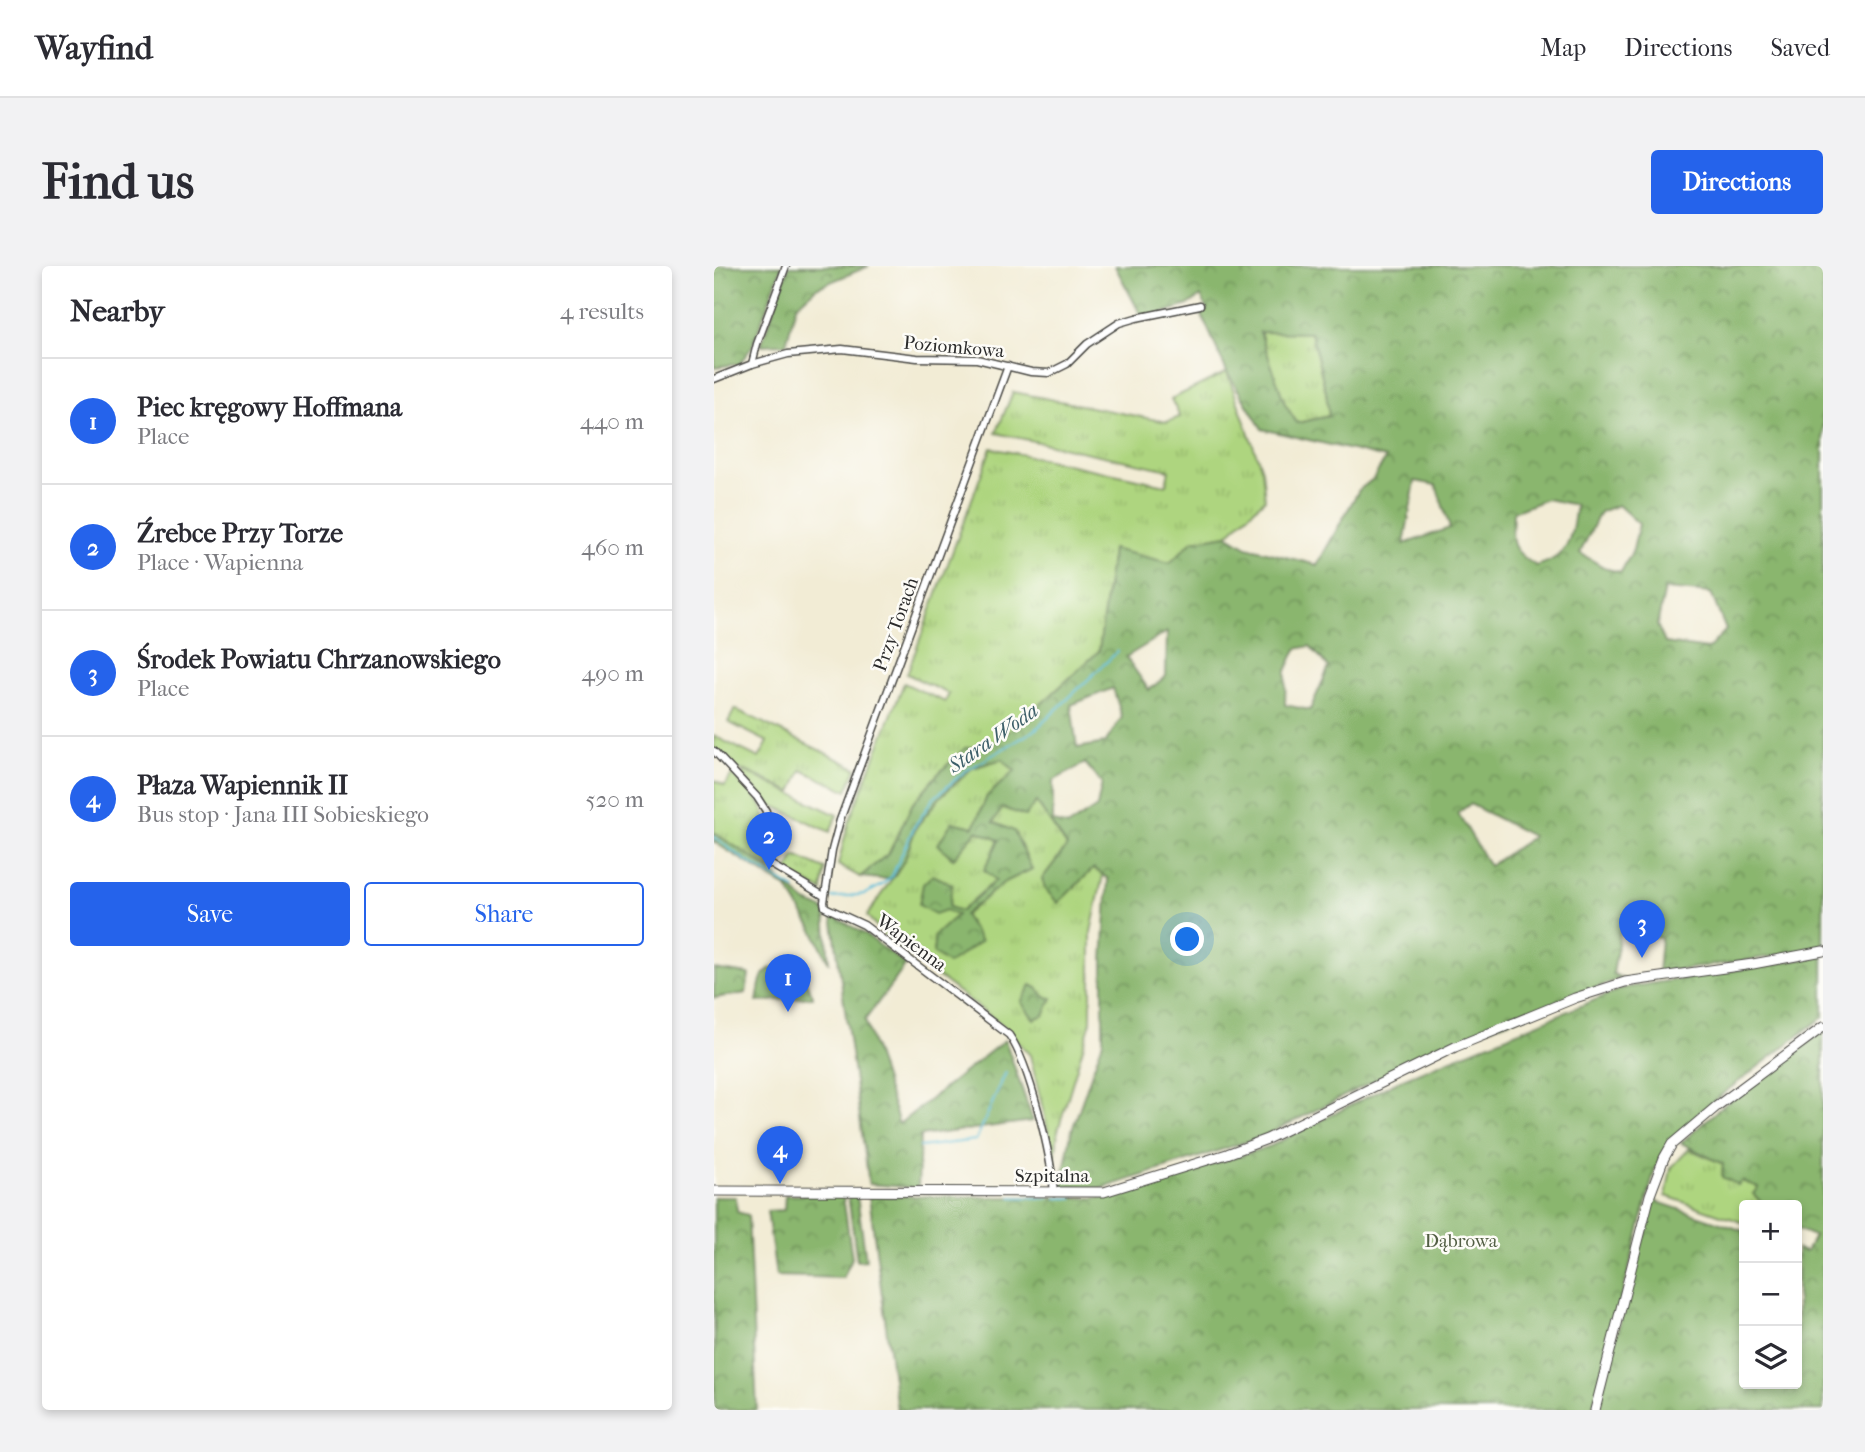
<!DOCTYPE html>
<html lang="en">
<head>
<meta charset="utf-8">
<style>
	:root { --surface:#fff; --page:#f2f2f3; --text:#2b2b33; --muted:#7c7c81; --line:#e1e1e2; --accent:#2563eb }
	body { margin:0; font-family:"IM FELL French Canon",serif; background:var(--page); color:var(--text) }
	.controls { position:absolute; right:21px; bottom:21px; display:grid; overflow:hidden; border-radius:7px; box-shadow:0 4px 10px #0003 }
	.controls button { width:63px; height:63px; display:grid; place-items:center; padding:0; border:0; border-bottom:2px solid var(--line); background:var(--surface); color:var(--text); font:35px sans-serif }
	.you { position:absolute; left:474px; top:674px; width:24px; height:24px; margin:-18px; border:5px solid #fff; border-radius:50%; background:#1a73e8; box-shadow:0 0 0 10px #1a73e833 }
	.badge { display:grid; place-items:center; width:46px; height:46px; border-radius:50%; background:var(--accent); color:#fff; font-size:23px; font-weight:700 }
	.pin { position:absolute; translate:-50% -58px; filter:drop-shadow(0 2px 4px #0008) }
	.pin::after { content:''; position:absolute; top:37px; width:24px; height:21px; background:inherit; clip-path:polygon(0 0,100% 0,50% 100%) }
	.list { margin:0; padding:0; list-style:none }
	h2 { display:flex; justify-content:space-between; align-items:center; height:91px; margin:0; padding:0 28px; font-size:30px }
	h2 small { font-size:23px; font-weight:400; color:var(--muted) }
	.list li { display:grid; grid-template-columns:46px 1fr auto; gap:21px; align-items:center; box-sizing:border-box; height:126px; padding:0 28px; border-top:2px solid var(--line) }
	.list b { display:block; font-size:26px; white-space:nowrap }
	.list p { margin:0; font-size:23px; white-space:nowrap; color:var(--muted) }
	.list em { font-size:23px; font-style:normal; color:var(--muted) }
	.actions { display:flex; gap:14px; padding:21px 28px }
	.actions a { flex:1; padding:16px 0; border:2px solid var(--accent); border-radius:7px; text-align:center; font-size:24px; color:var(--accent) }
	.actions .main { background:var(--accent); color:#fff }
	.icon { flex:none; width:38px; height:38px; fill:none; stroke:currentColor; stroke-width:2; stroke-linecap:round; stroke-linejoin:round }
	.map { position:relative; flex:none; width:1109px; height:1144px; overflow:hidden; border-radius:7px }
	header { display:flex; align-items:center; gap:42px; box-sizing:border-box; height:98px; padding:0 35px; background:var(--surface); border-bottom:2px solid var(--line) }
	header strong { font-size:33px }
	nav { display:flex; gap:38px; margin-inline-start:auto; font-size:24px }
	.intro { display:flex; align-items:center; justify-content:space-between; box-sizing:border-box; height:168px; padding:0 42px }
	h1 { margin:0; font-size:49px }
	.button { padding:18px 32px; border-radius:7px; background:var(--accent); color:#fff; font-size:24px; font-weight:700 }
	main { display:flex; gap:42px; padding:0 42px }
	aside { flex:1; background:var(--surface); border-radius:7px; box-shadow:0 4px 10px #0003 }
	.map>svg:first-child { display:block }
	.grass { fill:url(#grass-tufts); stroke:#6c8055; stroke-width:2 }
	.forest { fill:url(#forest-crowns); stroke:#5a704c; stroke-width:2; fill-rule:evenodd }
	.green { fill:#aed57f; stroke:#6c8055; stroke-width:2 }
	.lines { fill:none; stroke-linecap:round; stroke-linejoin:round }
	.stream { stroke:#5ebfdc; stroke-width:2 }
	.street-casing { stroke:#494844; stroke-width:9 }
	.secondary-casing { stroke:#494844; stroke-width:11 }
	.street { stroke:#fff; stroke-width:6 }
	.secondary { stroke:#fff; stroke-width:9 }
	.labels { text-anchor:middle; stroke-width:5; stroke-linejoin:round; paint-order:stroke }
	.street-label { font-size:19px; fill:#2b2b2b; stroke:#fdfcf7 }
	.park-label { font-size:19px; fill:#525e44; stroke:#fdfcf7 }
	.water-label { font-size:21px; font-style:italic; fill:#3d5f69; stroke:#fdfcf7 }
</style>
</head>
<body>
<header>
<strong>Wayfind</strong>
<nav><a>Map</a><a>Directions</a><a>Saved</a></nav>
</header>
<div class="intro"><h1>Find us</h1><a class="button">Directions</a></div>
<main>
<aside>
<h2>Nearby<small>4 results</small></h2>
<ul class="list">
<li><span class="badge">1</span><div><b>Piec kręgowy Hoffmana</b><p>Place</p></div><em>440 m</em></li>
<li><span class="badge">2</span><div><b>Źrebce Przy Torze</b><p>Place · Wapienna</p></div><em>460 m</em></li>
<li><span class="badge">3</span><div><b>Środek Powiatu Chrzanowskiego</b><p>Place</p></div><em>490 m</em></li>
<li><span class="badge">4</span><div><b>Płaza Wapiennik II</b><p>Bus stop · Jana III Sobieskiego</p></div><em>520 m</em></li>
</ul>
<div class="actions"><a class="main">Save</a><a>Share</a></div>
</aside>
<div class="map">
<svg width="1109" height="1144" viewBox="0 0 1109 1144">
	<defs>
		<pattern id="grass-tufts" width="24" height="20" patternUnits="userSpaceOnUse" patternTransform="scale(1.75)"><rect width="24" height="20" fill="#aed57f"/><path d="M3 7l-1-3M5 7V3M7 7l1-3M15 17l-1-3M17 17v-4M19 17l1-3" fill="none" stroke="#96b76e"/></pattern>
		<pattern id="forest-crowns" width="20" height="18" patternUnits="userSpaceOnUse" patternTransform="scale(1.75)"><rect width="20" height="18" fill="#8ab66e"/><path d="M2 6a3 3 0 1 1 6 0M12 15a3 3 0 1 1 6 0" fill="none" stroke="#71945b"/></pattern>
	</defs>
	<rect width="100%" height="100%" fill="#fdfcf7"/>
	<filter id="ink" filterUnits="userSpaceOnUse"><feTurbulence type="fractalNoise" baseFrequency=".0143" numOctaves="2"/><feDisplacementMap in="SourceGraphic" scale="14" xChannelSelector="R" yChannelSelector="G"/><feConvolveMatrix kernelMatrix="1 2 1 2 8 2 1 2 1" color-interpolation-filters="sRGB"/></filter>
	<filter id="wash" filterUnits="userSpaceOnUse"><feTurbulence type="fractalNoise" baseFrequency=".00686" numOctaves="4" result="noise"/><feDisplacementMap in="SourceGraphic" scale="28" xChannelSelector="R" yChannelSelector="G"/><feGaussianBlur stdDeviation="1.57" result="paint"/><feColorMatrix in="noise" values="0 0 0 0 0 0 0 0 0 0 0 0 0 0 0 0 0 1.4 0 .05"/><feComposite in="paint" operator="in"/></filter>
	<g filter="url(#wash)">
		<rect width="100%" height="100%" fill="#f2ecd5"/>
		<!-- grass -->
		<g class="grass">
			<polygon points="546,66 597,66 612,126 615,150 583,157 571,139"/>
			<polygon points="513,106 548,204 551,233 513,269 478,275 457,297 398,284 385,385 312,452 276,480 251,483 223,509 199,537 175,587 146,611 124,599 134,558 190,417 231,436 235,428 193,408 277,182 452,219 455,204 282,167 299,126 453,156 466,151 457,133"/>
			<polygon points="21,443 142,502 133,525 88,504 78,526 32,505 23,504 0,482 0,470 45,492 54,476 14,456"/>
			<polygon points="288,493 301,505 273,530 260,561 285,575 282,614 247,645 235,641 232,644 243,649 266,674 250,650 289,617 318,603 279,556 289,541 322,535 353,580 328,613 344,636 380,602 389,609 377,666 377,755 344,864 341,894 316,789 292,762 171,670 153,650 191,593 202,561 227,530 258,502"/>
			<path d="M 18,508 C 29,519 46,532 50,547 C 56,574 39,578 60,605 L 0,567 L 0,514 L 11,520 Z"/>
			<polygon points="81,590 111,603 108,625 73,606"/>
			<polygon points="975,883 1009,898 1008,911 1024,919 1027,915 1045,921 1039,928 1050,939 1030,939 1030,957 952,930 957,902"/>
		</g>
		<!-- forest -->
		<g class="forest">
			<polygon points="0,0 68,0 38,81 25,98 0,101"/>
			<polygon points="75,0 155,0 102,22 82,40 72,78 47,79"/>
			<path d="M 401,0 L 1109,0 L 1109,683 L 944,707 L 947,672 L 906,666 L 899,708 L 908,712 L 738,776 L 550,870 L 389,922 L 347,922 L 357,867 L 389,775 L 389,695 L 394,613 L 380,602 L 344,637 L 332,624 L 328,613 L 353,580 L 322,536 L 311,550 L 289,542 L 279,556 L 300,565 L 318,603 L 289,617 L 250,649 L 267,675 L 234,698 L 219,687 L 221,669 L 243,649 L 232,644 L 221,648 L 205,639 L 209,618 L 219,609 L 238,618 L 235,641 L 247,645 L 282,614 L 270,604 L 285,574 L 263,565 L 239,593 L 224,578 L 238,556 L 260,561 L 273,530 L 301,505 L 288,493 L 258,502 L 227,530 L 202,561 L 191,593 L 179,612 L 167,613 L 146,611 L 175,587 L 199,537 L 223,509 L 251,482 L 276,479 L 312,452 L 385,385 L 398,283 L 456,297 L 478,275 L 513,269 L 533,281 L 603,299 L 645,224 L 659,213 L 672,192 L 548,163 L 513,106 L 487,47 L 493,45 L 487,30 L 474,39 L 429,53 ZM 546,66 L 597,67 L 612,126 L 615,150 L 583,157 L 571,138 ZM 701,215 L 722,219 L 736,262 L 690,278 ZM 833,233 L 862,239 C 857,270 857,291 822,300 C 794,282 798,277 799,246 ZM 904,239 L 925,258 L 919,284 L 907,306 L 893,303 L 866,287 L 886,246 ZM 951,323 L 997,327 L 1012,364 L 994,383 L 951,377 L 943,359 ZM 453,366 L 452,410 L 435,424 L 412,391 ZM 596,380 L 615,401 L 596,444 L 571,439 L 572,405 L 582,383 ZM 399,422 L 408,451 L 391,477 L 363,482 L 357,439 ZM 371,497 L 388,517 L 383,541 L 354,560 L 339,556 L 339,515 ZM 756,538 L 818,570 L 818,571 L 775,600 L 744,547 Z"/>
			<polygon points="0,567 44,595 92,636 109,643 111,647 115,697 100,666 73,622 0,576"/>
			<polygon points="118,649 151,668 192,699 151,754 185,858 291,774 319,855 206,870 204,922 155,918"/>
			<polygon points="1109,690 1109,751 998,836 956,876 941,903 878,1144 183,1144 155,930 390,932 557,880 684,815 910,722"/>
			<path d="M 69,699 L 87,704 L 99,731 L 43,736 C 47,714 44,703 69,699 Z"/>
			<polygon points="0,703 35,708 32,727 0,732"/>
			<polygon points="317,719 323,722 331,731 338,732 330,749 320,753 307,736"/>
			<polygon points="1109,765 1109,1144 883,1144 938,934 1030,965 1030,1118 1083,1118 1083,983 1092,986 1100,970 1083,963 1083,939 1050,939 1039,928 1044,921 1028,915 1024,919 1008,911 1009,898 967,877 1006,842"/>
			<polygon points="71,929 129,930 138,992 129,1012 62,1010 53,945 70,944"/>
			<polygon points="134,929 143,930 152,994 143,995"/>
			<polygon points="0,931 22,931 23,946 34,949 43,1144 1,1144"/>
		</g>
		<!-- green -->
		<polygon class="green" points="30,505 123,549 116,566 55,538 28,509"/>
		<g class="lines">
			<!-- stream -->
			<g class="stream">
				<polyline points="0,571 31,594 81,623"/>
				<polyline points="118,632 151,628 168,619 178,610 200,561 219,533 250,506 321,464 404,385"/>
				<polyline points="206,881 262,874 292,806"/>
				<polyline points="297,931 335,932"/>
				<polyline points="343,932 358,932"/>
			</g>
		</g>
	</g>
	<g filter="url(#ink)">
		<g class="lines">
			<defs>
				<g id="street">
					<polyline points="38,98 43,78 72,0"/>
					<path d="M 294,100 L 126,554 L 118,584 L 110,636 L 111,641 L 150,659 L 295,769 C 316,799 337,889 340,927"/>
					<polyline points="0,113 38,98 74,88 128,83 203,92 263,93 317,106 335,107 353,98 373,78 405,57 422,52 486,39"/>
					<polyline points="0,485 43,531 52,545 52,587 56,598 110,630"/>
				</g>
				<g id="secondary">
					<polyline points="0,925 390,926 513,888 553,873 741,781 861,732 911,716 1039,698 1109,685"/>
					<polyline points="881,1144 936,929 950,892 958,878 1003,840 1109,761"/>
				</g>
			</defs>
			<!-- street casing -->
			<use href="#street" class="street-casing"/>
			<!-- secondary casing -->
			<use href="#secondary" class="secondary-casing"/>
			<!-- street -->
			<use href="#street" class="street"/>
			<!-- secondary -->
			<use href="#secondary" class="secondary"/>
		</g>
	</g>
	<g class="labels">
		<!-- street labels -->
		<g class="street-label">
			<text transform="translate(240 80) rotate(5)" y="7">Poziomkowa</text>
			<text transform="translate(181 358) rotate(-70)" y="7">Przy Torach</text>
			<text transform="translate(198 676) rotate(37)" y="7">Wapienna</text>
			<text x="338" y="916">Szpitalna</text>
		</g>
		<!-- park labels -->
		<g class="park-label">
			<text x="747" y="981">Dąbrowa</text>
		</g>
		<!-- water labels -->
		<g class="water-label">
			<text transform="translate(279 472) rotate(-35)" y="7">Stara Woda</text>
		</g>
	</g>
</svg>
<div class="controls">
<button>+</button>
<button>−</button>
<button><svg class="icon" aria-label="layers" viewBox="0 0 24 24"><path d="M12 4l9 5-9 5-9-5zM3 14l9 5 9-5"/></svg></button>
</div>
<div class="you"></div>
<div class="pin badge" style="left:74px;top:746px">1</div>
<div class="pin badge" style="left:55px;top:604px">2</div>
<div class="pin badge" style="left:928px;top:692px">3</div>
<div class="pin badge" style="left:66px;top:918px">4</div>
</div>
</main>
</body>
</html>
